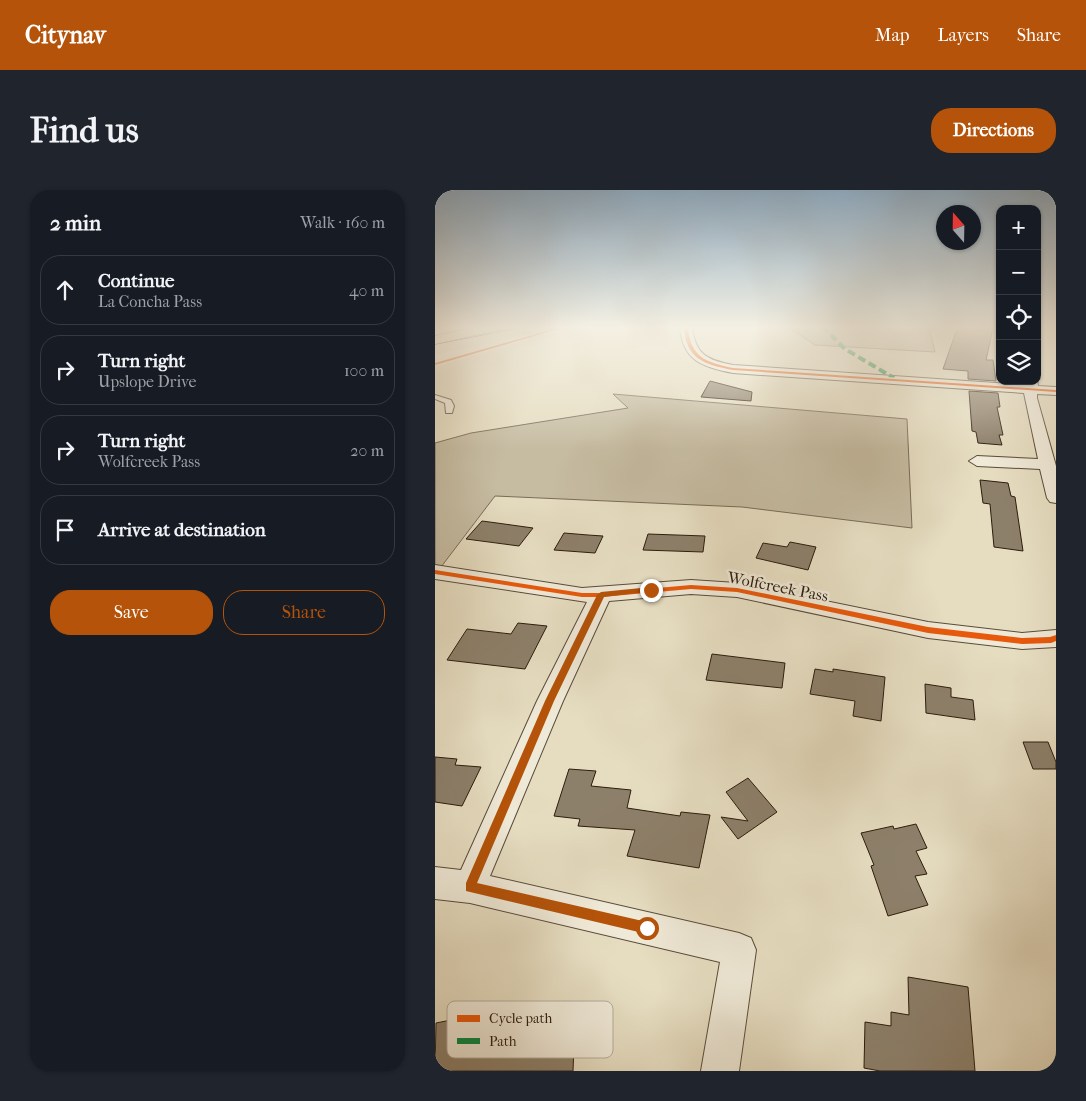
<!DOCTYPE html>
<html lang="en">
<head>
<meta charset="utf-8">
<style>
	:root { --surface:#171b24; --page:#20242c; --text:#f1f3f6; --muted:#9ea1a6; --line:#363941; --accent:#b45309 }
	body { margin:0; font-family:"IM FELL French Canon",serif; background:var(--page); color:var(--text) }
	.controls { position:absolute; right:15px; top:15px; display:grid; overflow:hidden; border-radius:10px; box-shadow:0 1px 4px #0004 }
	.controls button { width:45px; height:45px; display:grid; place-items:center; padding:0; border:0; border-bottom:1px solid var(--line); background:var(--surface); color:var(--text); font:25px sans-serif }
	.compass { position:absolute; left:501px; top:15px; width:45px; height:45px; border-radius:50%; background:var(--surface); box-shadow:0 1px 4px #0004; rotate:340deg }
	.stop { position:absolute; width:15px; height:15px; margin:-11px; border:4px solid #b45309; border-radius:50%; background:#fff }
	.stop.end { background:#b45309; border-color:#fff; box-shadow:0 1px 5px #0008 }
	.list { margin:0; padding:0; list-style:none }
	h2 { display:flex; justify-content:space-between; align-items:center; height:65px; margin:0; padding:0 20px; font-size:21px }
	h2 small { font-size:16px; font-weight:400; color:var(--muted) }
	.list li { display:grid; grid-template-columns:32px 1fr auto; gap:15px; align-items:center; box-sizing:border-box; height:70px; margin:0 10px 10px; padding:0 10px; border:1px solid var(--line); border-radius:20px }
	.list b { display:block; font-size:19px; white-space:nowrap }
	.list p { margin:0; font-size:16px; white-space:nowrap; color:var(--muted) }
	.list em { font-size:16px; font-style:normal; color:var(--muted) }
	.actions { display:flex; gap:10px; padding:15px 20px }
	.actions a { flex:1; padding:11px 0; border:1px solid var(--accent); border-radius:20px; text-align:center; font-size:18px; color:var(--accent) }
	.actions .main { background:var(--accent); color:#fff }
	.icon { flex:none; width:28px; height:28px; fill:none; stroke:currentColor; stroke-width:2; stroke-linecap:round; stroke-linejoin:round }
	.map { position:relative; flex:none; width:621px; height:881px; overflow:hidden; border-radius:20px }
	header { display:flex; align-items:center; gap:30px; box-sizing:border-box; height:70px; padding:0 25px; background:var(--accent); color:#fff }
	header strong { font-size:24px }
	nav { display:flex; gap:28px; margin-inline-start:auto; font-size:18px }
	.intro { display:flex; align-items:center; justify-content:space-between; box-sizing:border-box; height:120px; padding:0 30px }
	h1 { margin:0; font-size:35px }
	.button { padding:12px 22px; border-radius:20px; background:var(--accent); color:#fff; font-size:18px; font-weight:700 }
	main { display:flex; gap:30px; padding:0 30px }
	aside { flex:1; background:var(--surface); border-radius:20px; box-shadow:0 1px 4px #0004 }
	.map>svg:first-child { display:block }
	.green { fill:#c6bca2; stroke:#796c58 }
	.building { fill:#8d806b; stroke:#2c1c0d }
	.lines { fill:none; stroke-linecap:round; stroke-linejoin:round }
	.service-casing { stroke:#5a4c3a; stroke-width:2 }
	.minor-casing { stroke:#5a4c3a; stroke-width:2 }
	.secondary-casing { stroke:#2c1c0d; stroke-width:1 }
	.primary-casing { stroke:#2c1c0d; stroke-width:1 }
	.motorway-casing { stroke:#2c1c0d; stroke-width:1 }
	.service { fill:#efe9d7; fill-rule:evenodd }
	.minor { fill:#efe9d7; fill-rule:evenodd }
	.secondary { fill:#efe9d7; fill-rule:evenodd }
	.primary { fill:#e6ddc1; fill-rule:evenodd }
	.motorway { fill:#e6ddc1; fill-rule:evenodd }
	.quiet { stroke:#00873e; stroke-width:4; stroke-dasharray:8 4; stroke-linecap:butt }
	.cycleway-casing { stroke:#efe9d7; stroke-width:3 }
	.cycleway { fill:#e8590c; fill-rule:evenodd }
	.route { fill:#b45309 }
	.labels { text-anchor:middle; stroke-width:5; stroke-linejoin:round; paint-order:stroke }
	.street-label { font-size:16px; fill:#2c1c0d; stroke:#efe9d7 }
	.key { fill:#efe9d7; stroke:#b4ac9a; stroke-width:1 }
	.key-label { font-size:14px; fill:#2c1c0d }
</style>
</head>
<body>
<header>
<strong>Citynav</strong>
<nav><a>Map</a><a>Layers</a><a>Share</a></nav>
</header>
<div class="intro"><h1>Find us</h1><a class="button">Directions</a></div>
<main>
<aside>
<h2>2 min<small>Walk · 160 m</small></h2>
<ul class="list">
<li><svg class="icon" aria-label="ahead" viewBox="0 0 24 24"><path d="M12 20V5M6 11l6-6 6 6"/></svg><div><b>Continue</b><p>La Concha Pass</p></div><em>40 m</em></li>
<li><svg class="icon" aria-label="right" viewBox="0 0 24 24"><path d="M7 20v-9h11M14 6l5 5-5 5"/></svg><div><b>Turn right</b><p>Upslope Drive</p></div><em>100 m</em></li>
<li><svg class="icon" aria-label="right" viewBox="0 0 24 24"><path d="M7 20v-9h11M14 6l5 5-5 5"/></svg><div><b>Turn right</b><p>Wolfcreek Pass</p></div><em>20 m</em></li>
<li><svg class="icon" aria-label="arrive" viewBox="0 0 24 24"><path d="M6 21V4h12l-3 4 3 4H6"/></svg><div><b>Arrive at destination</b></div></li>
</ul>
<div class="actions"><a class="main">Save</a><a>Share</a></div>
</aside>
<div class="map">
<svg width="621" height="881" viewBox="0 0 621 881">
	<rect width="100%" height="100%" fill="#e6ddc1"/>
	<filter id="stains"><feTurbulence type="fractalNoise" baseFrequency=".004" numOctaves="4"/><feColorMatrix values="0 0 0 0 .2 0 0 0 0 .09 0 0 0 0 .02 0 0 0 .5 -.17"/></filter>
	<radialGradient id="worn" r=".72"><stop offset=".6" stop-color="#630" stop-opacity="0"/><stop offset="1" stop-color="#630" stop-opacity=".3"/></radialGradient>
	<!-- green -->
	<g class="green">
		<polygon points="352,136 494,136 500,162 380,155"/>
		<polygon points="178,204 472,229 477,338 307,317 60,306 6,377 0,375 0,253 36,243 193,218"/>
	</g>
	<!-- building -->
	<g class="building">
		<polygon points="523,136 558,138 551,170 558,170 561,191 533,189 533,181 508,179"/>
		<polygon points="275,191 317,202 316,211 266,207"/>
		<polygon points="534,201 563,203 565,217 562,217 568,245 564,245 567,255 543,253 541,242 537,241"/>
		<polygon points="545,290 573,293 576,306 580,307 588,361 559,357 555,314 548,313"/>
		<polygon points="47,331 62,333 98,338 84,356 31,349"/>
		<polygon points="129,343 153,345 168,346 160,363 119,360"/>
		<polygon points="213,344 270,346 268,362 208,360"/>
		<polygon points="355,352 381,357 373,380 321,368 328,353 352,357"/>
		<polygon points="83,433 112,436 90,479 12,470 32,439 76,444"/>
		<polygon points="277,464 350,473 347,498 271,490"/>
		<polygon points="380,479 398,482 398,479 450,487 446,531 418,526 420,511 375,504"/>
		<polygon points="490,494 516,498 516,507 538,510 540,530 491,523"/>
		<polygon points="588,552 613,552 621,572 621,579 598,579"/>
		<polygon points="0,567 22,569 20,575 46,577 27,616 0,612"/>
		<polygon points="134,579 161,581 156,596 196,600 192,618 245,626 246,622 275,625 264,678 192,666 200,640 143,636 145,629 119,626"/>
		<polygon points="313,588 342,622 303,649 286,627 313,631 291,602"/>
		<polygon points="481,634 492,658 481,661 492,684 480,686 493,715 453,726 436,676 439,675 426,643 458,636 459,639"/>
		<polygon points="473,787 533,797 540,881 445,881 429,878 430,832 456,836 456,822 474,825"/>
		<polygon points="107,812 106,836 140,829 138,881 0,881 1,833"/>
	</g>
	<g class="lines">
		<defs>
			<polygon id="service" points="0,205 16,210 19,216 17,223 11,223 10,213 0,209"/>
			<g id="minor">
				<path d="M 245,136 L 257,136 C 260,164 271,170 298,175 L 590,195 L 590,191 L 602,191 L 602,189 L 603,196 L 621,197 L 621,205 L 602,204 L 602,208 L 621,276 L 621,313 L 615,312 L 612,308 L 605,279 L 542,276 L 534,271 L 542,266 L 603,269 L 589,203 L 298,183 C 268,177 247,171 245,136 Z"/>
				<polygon points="0,375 147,398 256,390 302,393 493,432 587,443 621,440 621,457 587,459 493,448 302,407 256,404 174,411 128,511 55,686 304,743 316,748 321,760 304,881 266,881 285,772 35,713 0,709 0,677 26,680 102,511 152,412 0,389"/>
			</g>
			<polygon id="secondary" points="101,136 123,136 121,139 0,173 0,163"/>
			<polygon id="primary" points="96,136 101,137 103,140 101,143 0,165 0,155"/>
			<polygon id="motorway" points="46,136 71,136 69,139 0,154 0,146"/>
		</defs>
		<!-- service casing -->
		<use href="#service" class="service-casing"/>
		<!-- minor casing -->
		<use href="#minor" class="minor-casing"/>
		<!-- secondary casing -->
		<use href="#secondary" class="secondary-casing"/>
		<!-- primary casing -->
		<use href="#primary" class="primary-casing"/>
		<!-- motorway casing -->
		<use href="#motorway" class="motorway-casing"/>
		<!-- service -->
		<use href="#service" class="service"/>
		<!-- minor -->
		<use href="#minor" class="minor"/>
		<!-- secondary -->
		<use href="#secondary" class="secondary"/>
		<!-- primary -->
		<use href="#primary" class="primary"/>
		<!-- motorway -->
		<use href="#motorway" class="motorway"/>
		<!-- quiet -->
		<polyline class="quiet" points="387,136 410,159 459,188"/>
		<defs>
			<g id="cycleway">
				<polygon points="129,136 134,136 0,175 0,173"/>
				<path d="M 249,136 L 253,136 C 255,167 270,172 298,178 L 621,200 L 621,202 L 298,180 C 269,174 251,170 249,136 Z"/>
				<polygon points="0,380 147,403 166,403 256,395 302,398 493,437 587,448 615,447 621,445 621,451 616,453 587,454 493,443 302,402 256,399 166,407 147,407 0,384"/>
			</g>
		</defs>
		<!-- cycleway casing -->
		<use href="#cycleway" class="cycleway-casing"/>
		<!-- cycleway -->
		<use href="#cycleway" class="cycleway"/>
	</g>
	<!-- sky -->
	<linearGradient id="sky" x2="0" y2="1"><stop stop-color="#8eaac0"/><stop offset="0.53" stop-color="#f4f0e3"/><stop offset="1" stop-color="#f4f0e3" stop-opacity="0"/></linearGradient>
	<rect width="621" height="259" fill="url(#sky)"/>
	<!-- route -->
	<polygon class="route" points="216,397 219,398 219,401 169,407 119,511 42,693 212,732 216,734 218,738 216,742 212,744 31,701 31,693 110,511 162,405 166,402"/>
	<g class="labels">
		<!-- street labels -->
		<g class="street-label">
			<text transform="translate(343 396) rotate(11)" y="6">Wolfcreek Pass</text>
		</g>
	</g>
	<!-- legend -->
	<rect x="12" y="811" width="166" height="57" rx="8" class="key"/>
	<rect x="22" y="825" width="23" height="7" fill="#e8590c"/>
	<rect x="22" y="848" width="23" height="6" fill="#00873e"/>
	<g class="key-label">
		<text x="54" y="833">Cycle path</text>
		<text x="54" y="856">Path</text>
	</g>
	<rect width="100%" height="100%" filter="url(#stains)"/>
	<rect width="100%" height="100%" fill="url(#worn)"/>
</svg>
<div class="controls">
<button>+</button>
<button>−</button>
<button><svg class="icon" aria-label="locate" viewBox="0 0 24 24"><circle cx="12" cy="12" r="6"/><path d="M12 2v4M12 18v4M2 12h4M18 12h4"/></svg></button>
<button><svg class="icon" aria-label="layers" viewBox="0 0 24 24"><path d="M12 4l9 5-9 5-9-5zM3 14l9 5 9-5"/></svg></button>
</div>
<svg class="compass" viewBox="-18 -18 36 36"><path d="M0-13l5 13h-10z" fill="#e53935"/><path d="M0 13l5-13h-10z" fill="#9ea1a6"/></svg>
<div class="stop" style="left:212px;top:738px"></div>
<div class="stop end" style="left:216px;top:400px"></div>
</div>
</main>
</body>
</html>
